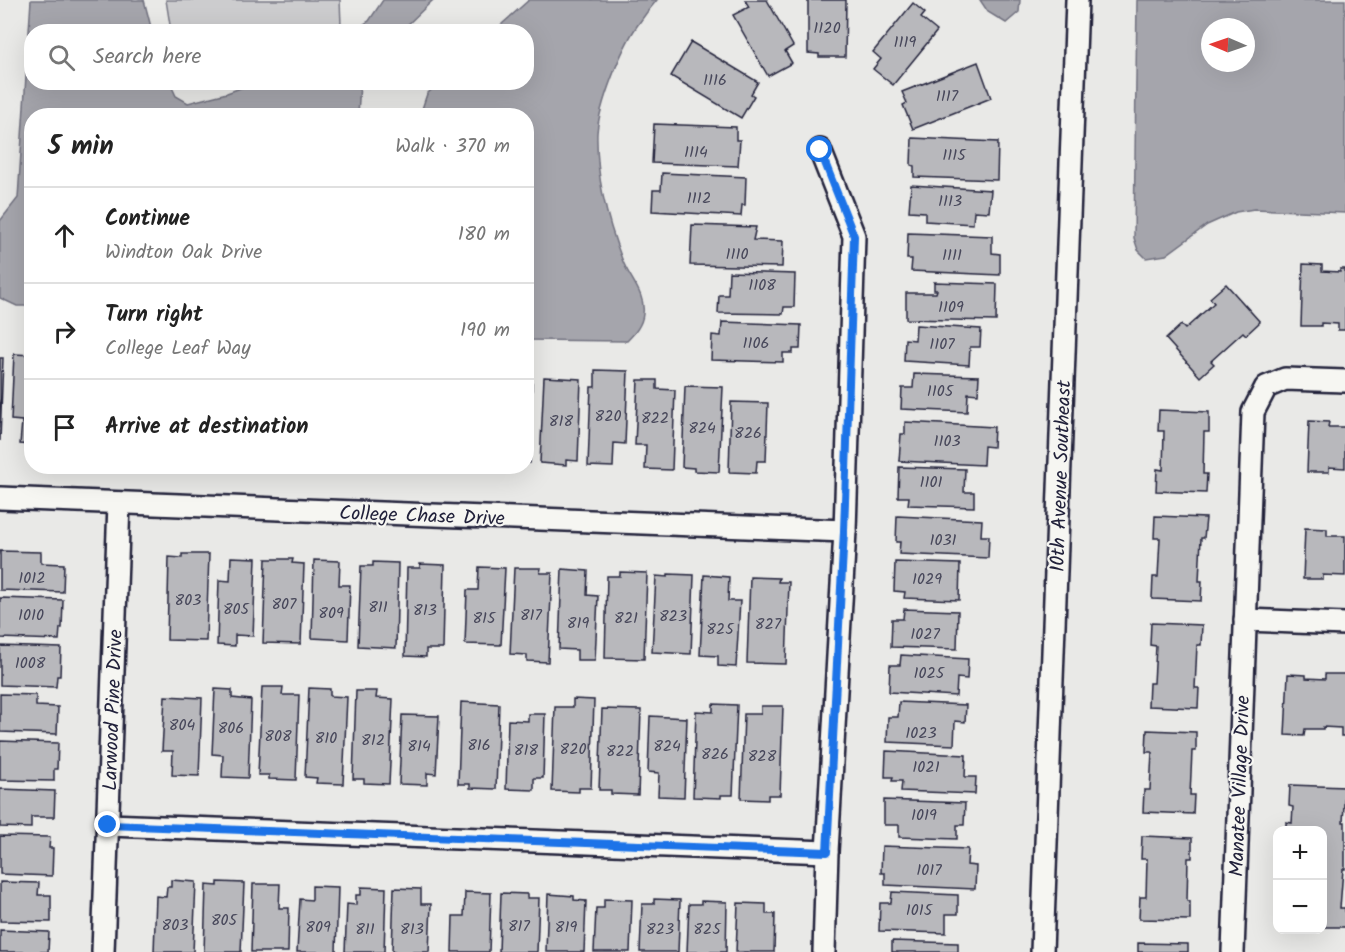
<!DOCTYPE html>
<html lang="en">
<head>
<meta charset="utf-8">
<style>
	:root { --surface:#fff; --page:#f2f2f2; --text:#222; --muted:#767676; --line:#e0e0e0 }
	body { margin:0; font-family:Kalam,sans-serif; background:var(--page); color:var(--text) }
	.controls { position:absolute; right:18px; bottom:18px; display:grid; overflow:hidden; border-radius:12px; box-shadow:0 6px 24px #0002 }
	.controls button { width:54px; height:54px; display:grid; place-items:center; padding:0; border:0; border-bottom:2px solid var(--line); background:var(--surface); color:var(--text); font:30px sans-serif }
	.compass { position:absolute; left:1201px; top:18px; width:54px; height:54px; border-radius:50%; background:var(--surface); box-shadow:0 6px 24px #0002; rotate:272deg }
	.stop { position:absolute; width:18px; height:18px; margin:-14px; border:4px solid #1a73e8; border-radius:50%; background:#fff }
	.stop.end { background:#1a73e8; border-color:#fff; box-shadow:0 2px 6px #0008 }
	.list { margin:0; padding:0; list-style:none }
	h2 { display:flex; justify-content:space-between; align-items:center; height:78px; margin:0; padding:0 24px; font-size:26px }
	h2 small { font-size:20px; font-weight:400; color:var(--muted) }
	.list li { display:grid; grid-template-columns:39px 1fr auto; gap:18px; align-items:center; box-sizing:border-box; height:96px; padding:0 24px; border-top:2px solid var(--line) }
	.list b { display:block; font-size:22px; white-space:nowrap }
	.list p { margin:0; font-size:20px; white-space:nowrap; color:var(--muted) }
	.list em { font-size:20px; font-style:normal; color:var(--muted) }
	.icon { flex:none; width:33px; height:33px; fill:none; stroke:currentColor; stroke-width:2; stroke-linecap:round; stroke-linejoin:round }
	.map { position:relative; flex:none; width:1345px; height:952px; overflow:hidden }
	.search { position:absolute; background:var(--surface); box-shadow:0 6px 24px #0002; left:24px; top:24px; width:510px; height:66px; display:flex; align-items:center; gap:15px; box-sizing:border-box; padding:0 21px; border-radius:24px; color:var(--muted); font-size:22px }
	.panel { position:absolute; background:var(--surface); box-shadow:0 6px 24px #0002; left:24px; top:108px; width:510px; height:366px; border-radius:24px }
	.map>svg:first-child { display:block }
	.green { fill:#ccccce; stroke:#777784; stroke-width:1.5 }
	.water { fill:#a5a5ac; stroke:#71717f; stroke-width:1.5; fill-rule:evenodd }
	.building { fill:#b8b8bc; stroke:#22223b; stroke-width:1.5 }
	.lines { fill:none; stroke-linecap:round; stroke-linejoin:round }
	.minor-casing { stroke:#22223b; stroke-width:26 }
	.minor { stroke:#f6f6f2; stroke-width:21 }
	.route { stroke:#1a73e8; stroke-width:8 }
	.labels { text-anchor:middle; stroke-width:4.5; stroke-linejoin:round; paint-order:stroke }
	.number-label { font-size:16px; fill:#48485b }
	.street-label { font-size:20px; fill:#22223b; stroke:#f6f6f2 }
</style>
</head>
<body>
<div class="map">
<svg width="1345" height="952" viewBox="0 0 1345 952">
	<rect width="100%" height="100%" fill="#e9e9e7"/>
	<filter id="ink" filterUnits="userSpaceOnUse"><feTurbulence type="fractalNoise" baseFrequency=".0167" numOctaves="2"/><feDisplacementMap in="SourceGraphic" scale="12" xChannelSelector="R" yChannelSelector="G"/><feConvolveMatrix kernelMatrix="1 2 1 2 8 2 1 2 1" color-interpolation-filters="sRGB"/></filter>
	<g filter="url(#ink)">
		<!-- green -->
		<polygon class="green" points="166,0 340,0 341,25 332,32 171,31"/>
		<!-- water -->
		<g class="water">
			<polygon points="31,0 144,0 152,31 32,32 32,82 170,83 176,96 188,103 227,93 254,83 360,83 358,115 32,116 31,306 17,306 0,298 0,221 18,198"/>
			<polygon points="383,0 433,0 401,31 353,31 369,21"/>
			<path d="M 529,0 L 657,0 C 650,8 643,17 637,26 C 621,49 599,105 597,133 C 596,175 607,220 622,259 C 628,277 646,293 643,314 C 642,325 635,333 627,341 L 527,340 L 526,116 L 420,115 L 427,94 L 439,83 L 526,82 L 526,32 L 494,31 Z"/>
			<polygon points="980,0 1020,0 1019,12 1006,23 988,12"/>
			<path d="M 1137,0 L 1345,0 L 1345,213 L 1254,209 L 1236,212 L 1207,225 L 1166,255 L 1146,258 L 1138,250 L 1134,238 ZM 1210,27 L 1246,27 L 1246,63 L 1210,63 Z"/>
		</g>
		<!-- building -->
		<g class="building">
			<polygon points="745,0 767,0 793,46 785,51 792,63 768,76 733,15 749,7"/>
			<polygon points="808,0 846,0 845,57 819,57 819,54 808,53"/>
			<polygon points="913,3 925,13 921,18 937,31 893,85 873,69 881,59 873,52"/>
			<polygon points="691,42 758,82 751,94 754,96 741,118 671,76"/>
			<polygon points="978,62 991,98 913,129 903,105 907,103 902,92"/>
			<polygon points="654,124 736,127 736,140 740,140 738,166 652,163"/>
			<polygon points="912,138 998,142 997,180 914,177 914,166 911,165"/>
			<polygon points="662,173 746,177 745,205 742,205 741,216 652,211 653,190 661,190"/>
			<polygon points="911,185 991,190 989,212 974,211 973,224 925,221 925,212 909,211"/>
			<polygon points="692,225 756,227 753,240 783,241 782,267 690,265"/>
			<polygon points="908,233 992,236 992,253 1000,254 1000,275 911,271 912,259 907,259"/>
			<polygon points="1303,264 1322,265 1322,271 1340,272 1340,269 1345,269 1345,330 1338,330 1338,324 1321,323 1321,326 1301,326"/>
			<polygon points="729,272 795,274 794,307 784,307 783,314 718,313 719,295 728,295"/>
			<polygon points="934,282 997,284 996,321 906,319 906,293 936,293 937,290 934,290"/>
			<polygon points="1226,284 1260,322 1246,335 1243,332 1211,361 1214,364 1200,377 1166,339 1181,325 1185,329 1214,303 1210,298"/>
			<polygon points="722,322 801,325 800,349 793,349 793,353 783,353 783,362 711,360 712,335 721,336"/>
			<polygon points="916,325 981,329 980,347 970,347 969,365 904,361 905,339 915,340"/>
			<polygon points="14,354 32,355 32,445 20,444 22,421 11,420"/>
			<polygon points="0,358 3,358 0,441"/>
			<polygon points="595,370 628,371 625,444 614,443 613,467 588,466 591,387 595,387"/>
			<polygon points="914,374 979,376 978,394 968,393 967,412 901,409 902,388 913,388"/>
			<polygon points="544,377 581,379 578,461 566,460 566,465 540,463"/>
			<polygon points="638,380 657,380 657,389 675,390 672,470 645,469 646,445 635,445"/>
			<polygon points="526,382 532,382 530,463 526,463"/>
			<polygon points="685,386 723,387 719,472 694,471 694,468 682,467"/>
			<polygon points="731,402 768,403 766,461 757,461 756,473 729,472"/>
			<polygon points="1159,410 1209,412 1209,432 1204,432 1203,474 1207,474 1206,493 1156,491 1157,469 1163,470 1164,431 1158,431"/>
			<polygon points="1309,421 1329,422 1328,427 1345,427 1345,468 1329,467 1329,472 1307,472"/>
			<polygon points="905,422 994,427 993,447 984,446 983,465 899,461 901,434 905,434"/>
			<polygon points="899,467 965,469 964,492 974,492 974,507 908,505 909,497 898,497"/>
			<polygon points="897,516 982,520 981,536 989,536 988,558 899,554 900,542 896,542"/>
			<polygon points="1155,516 1206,518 1204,538 1201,538 1199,581 1202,581 1201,601 1152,599 1153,577 1158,577 1160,538 1154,538"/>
			<polygon points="1305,528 1327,529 1327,536 1345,536 1345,576 1323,575 1323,579 1303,579"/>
			<polygon points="0,551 41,552 41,563 64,564 63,592 0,590"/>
			<polygon points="182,554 209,554 206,641 167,640 169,557 182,558"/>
			<polygon points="231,557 256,558 253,636 235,635 235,646 217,645 219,580 230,581"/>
			<polygon points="266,559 293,559 292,563 304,564 301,644 263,643"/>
			<polygon points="314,560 340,561 339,585 350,585 348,640 312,638"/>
			<polygon points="373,562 398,563 396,648 358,646 361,566 373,566"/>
			<polygon points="895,562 960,564 959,600 904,598 905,592 894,591"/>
			<polygon points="420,564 445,565 443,649 426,649 426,657 405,656 407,568 420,568"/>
			<polygon points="479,567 505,568 501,645 465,644 467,590 478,590"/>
			<polygon points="514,568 541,568 540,573 552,573 548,662 527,661 527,655 510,654"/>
			<polygon points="562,569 588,571 587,595 598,596 595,660 577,660 577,650 559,649"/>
			<polygon points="620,572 647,573 644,659 605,658 607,576 620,576"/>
			<polygon points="668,574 694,575 691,654 652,652 656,576 668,577"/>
			<polygon points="704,575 729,577 728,601 740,601 736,667 718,666 718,656 700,655"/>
			<polygon points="750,577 779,578 778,582 789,582 786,664 747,663"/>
			<polygon points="0,598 63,600 62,628 60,628 59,640 0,638"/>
			<polygon points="904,609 958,611 957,649 891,647 892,619 903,619"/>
			<polygon points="1151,623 1202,625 1201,645 1197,645 1195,688 1199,688 1198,708 1148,706 1149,683 1154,683 1156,646 1150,645"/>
			<polygon points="0,646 61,648 60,676 57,676 56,687 0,685"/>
			<polygon points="901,655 968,659 967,679 957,678 956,696 889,692 890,665 900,665"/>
			<polygon points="1288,674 1306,675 1306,678 1325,679 1325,674 1345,674 1345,736 1341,736 1341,728 1323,727 1323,729 1305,729 1304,736 1285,735"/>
			<polygon points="262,687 283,687 282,695 299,695 296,780 269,779 269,775 258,775"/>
			<polygon points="309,688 330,689 330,696 347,697 343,784 316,783 317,778 305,777"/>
			<polygon points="215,689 232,690 232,698 251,700 248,778 222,777 223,755 212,754"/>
			<polygon points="356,691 377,691 376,698 393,699 389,784 364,783 364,779 353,779"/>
			<polygon points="0,694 36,695 36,706 58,707 57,734 0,732"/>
			<polygon points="165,696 202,698 199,776 172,775 173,751 162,751"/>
			<polygon points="573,699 594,700 591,788 579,788 579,792 552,791 555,707 573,707"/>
			<polygon points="461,702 499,704 496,789 470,788 470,784 458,784"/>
			<polygon points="899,702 966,705 965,722 955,721 954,745 887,742 888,717 898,717"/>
			<polygon points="713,704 737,705 733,795 721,795 721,798 693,797 696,711 713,712"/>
			<polygon points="761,706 783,706 780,795 768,795 768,800 741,799 744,714 761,714"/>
			<polygon points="602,709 641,710 638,795 611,794 611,790 599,790"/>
			<polygon points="528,714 545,714 543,778 534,778 534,790 506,789 508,720 528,721"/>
			<polygon points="402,715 439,716 436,774 427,773 427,785 399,784"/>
			<polygon points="650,716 687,718 684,797 658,796 659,773 648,772"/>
			<polygon points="1147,730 1196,732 1196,751 1192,751 1190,795 1194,795 1193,814 1143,812 1144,790 1150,790 1152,752 1146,752"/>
			<polygon points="0,741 58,743 57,769 54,769 54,781 0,780"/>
			<polygon points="886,751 966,755 965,777 976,777 975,794 901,791 902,781 892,781 893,777 885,777"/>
			<polygon points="1290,785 1345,787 1343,822 1345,822 1345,869 1343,869 1340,908 1345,908 1345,927 1322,927 1322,830 1286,830 1286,822 1292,823 1293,807 1289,806"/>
			<polygon points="0,789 55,791 54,817 31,817 31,828 0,827"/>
			<polygon points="884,800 965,803 964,825 957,825 957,839 899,837 899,825 884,825"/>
			<polygon points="0,836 50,837 49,848 53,848 52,876 0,874"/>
			<polygon points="1142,836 1192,838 1192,858 1188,858 1187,901 1190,901 1190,920 1139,919 1140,897 1146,897 1147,859 1141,859"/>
			<polygon points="882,846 968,849 967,865 976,866 975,889 885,885 885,873 881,873"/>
			<polygon points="171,880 196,882 193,952 154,952 156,896 166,897 167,887 171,887"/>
			<polygon points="0,882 39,883 38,895 51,895 51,922 0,921"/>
			<polygon points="218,882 244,883 241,952 204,952 206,885 218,886"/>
			<polygon points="253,884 280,884 279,908 289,908 288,952 251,952"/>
			<polygon points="312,886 338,887 336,952 297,952 300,899 312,900"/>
			<polygon points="361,887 386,888 384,952 345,952 347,904 356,905 356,895 361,895"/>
			<polygon points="394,888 421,889 421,904 431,904 429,952 392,952"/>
			<polygon points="465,892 491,893 489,952 452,952 453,916 464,916"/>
			<polygon points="892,892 958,895 958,914 946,914 946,933 879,931 880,903 891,903"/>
			<polygon points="501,893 527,894 527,898 539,898 537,952 499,952"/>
			<polygon points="548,894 574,896 574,900 586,901 584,952 546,952"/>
			<polygon points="604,899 632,900 630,952 594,952 596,908 604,908"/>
			<polygon points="654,899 680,900 678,952 640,952 642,904 654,904"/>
			<polygon points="701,901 727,902 726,952 687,952 689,904 701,904"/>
			<polygon points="738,903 766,904 766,914 775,914 774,952 736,952"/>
			<polygon points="0,930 49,932 48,952 0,952"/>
			<polygon points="892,941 958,943 958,952 892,952"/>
			<polygon points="1138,943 1188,944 1188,952 1138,952"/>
		</g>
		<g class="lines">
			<defs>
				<g id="minor">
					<polyline points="820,150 854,236 845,531 827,852 824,952"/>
					<polyline points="0,498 845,531"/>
					<polyline points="1245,620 1345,624"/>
					<polyline points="108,825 827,852"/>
					<polyline points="103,952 119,503"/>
					<polyline points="1042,952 1077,0"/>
					<polyline points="1233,952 1253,412 1266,387 1285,379 1345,381"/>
				</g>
			</defs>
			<!-- minor casing -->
			<use href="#minor" class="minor-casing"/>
			<!-- minor -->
			<use href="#minor" class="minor"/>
		</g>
	</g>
	<g class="lines" filter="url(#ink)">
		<!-- route -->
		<polyline class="route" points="108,825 827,852 844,531 854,236 820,150"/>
	</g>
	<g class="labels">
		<!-- number labels -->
		<g class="number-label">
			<text x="827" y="33">1120</text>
			<text x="905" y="47">1119</text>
			<text x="715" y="85">1116</text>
			<text x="947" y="101">1117</text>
			<text x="696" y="157">1114</text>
			<text x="954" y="160">1115</text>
			<text x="699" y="203">1112</text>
			<text x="950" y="206">1113</text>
			<text x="737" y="259">1110</text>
			<text x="952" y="260">1111</text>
			<text x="762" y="290">1108</text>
			<text x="951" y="312">1109</text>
			<text x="756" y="348">1106</text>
			<text x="942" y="349">1107</text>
			<text x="940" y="396">1105</text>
			<text x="608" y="421">820</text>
			<text x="655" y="423">822</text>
			<text x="561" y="426">818</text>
			<text x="702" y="433">824</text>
			<text x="748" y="438">826</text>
			<text x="947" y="446">1103</text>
			<text x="931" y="487">1101</text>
			<text x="943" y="545">1031</text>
			<text x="32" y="583">1012</text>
			<text x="927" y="584">1029</text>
			<text x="188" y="605">803</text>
			<text x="284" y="609">807</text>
			<text x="378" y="612">811</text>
			<text x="236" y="614">805</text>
			<text x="425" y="615">813</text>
			<text x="331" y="618">809</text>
			<text x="31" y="620">1010</text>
			<text x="531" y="620">817</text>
			<text x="673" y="621">823</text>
			<text x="484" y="623">815</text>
			<text x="626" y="623">821</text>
			<text x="578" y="628">819</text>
			<text x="768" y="629">827</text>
			<text x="720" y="634">825</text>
			<text x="925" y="639">1027</text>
			<text x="30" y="668">1008</text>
			<text x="929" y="678">1025</text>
			<text x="182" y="730">804</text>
			<text x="231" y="733">806</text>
			<text x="921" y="738">1023</text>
			<text x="278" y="741">808</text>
			<text x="326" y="743">810</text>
			<text x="373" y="745">812</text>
			<text x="479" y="750">816</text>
			<text x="419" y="751">814</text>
			<text x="667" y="751">824</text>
			<text x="573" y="754">820</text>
			<text x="526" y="755">818</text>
			<text x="620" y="756">822</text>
			<text x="715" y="759">826</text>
			<text x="762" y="761">828</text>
			<text x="926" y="772">1021</text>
			<text x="924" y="820">1019</text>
			<text x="929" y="875">1017</text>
			<text x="919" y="915">1015</text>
			<text x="224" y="925">805</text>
			<text x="175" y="930">803</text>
			<text x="519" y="931">817</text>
			<text x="318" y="932">809</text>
			<text x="566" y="932">819</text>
			<text x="365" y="934">811</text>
			<text x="412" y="934">813</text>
			<text x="660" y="934">823</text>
			<text x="707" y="934">825</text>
		</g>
		<!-- street labels -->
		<g class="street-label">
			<text transform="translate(1060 476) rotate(-88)" y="7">10th Avenue Southeast</text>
			<text transform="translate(422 515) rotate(2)" y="7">College Chase Drive</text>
			<text transform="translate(112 710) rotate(-88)" y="7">Larwood Pine Drive</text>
			<text transform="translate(1239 786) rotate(-88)" y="7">Manatee Village Drive</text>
		</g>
	</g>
</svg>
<div class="controls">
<button>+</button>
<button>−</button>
</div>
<svg class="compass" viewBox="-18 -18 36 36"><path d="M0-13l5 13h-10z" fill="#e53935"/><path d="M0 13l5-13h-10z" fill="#767676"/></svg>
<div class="stop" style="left:820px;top:150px"></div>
<div class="stop end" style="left:108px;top:825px"></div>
<div class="search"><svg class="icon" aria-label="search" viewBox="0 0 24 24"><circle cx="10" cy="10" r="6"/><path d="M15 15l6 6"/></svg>Search here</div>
<section class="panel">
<h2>5 min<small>Walk · 370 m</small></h2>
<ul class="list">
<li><svg class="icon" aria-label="ahead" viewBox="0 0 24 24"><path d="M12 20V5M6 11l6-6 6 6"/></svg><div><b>Continue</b><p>Windton Oak Drive</p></div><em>180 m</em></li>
<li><svg class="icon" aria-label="right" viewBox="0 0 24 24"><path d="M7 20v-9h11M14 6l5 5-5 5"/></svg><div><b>Turn right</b><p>College Leaf Way</p></div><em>190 m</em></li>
<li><svg class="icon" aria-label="arrive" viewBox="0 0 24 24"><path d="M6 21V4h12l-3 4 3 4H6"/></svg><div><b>Arrive at destination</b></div></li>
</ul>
</section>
</div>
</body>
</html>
